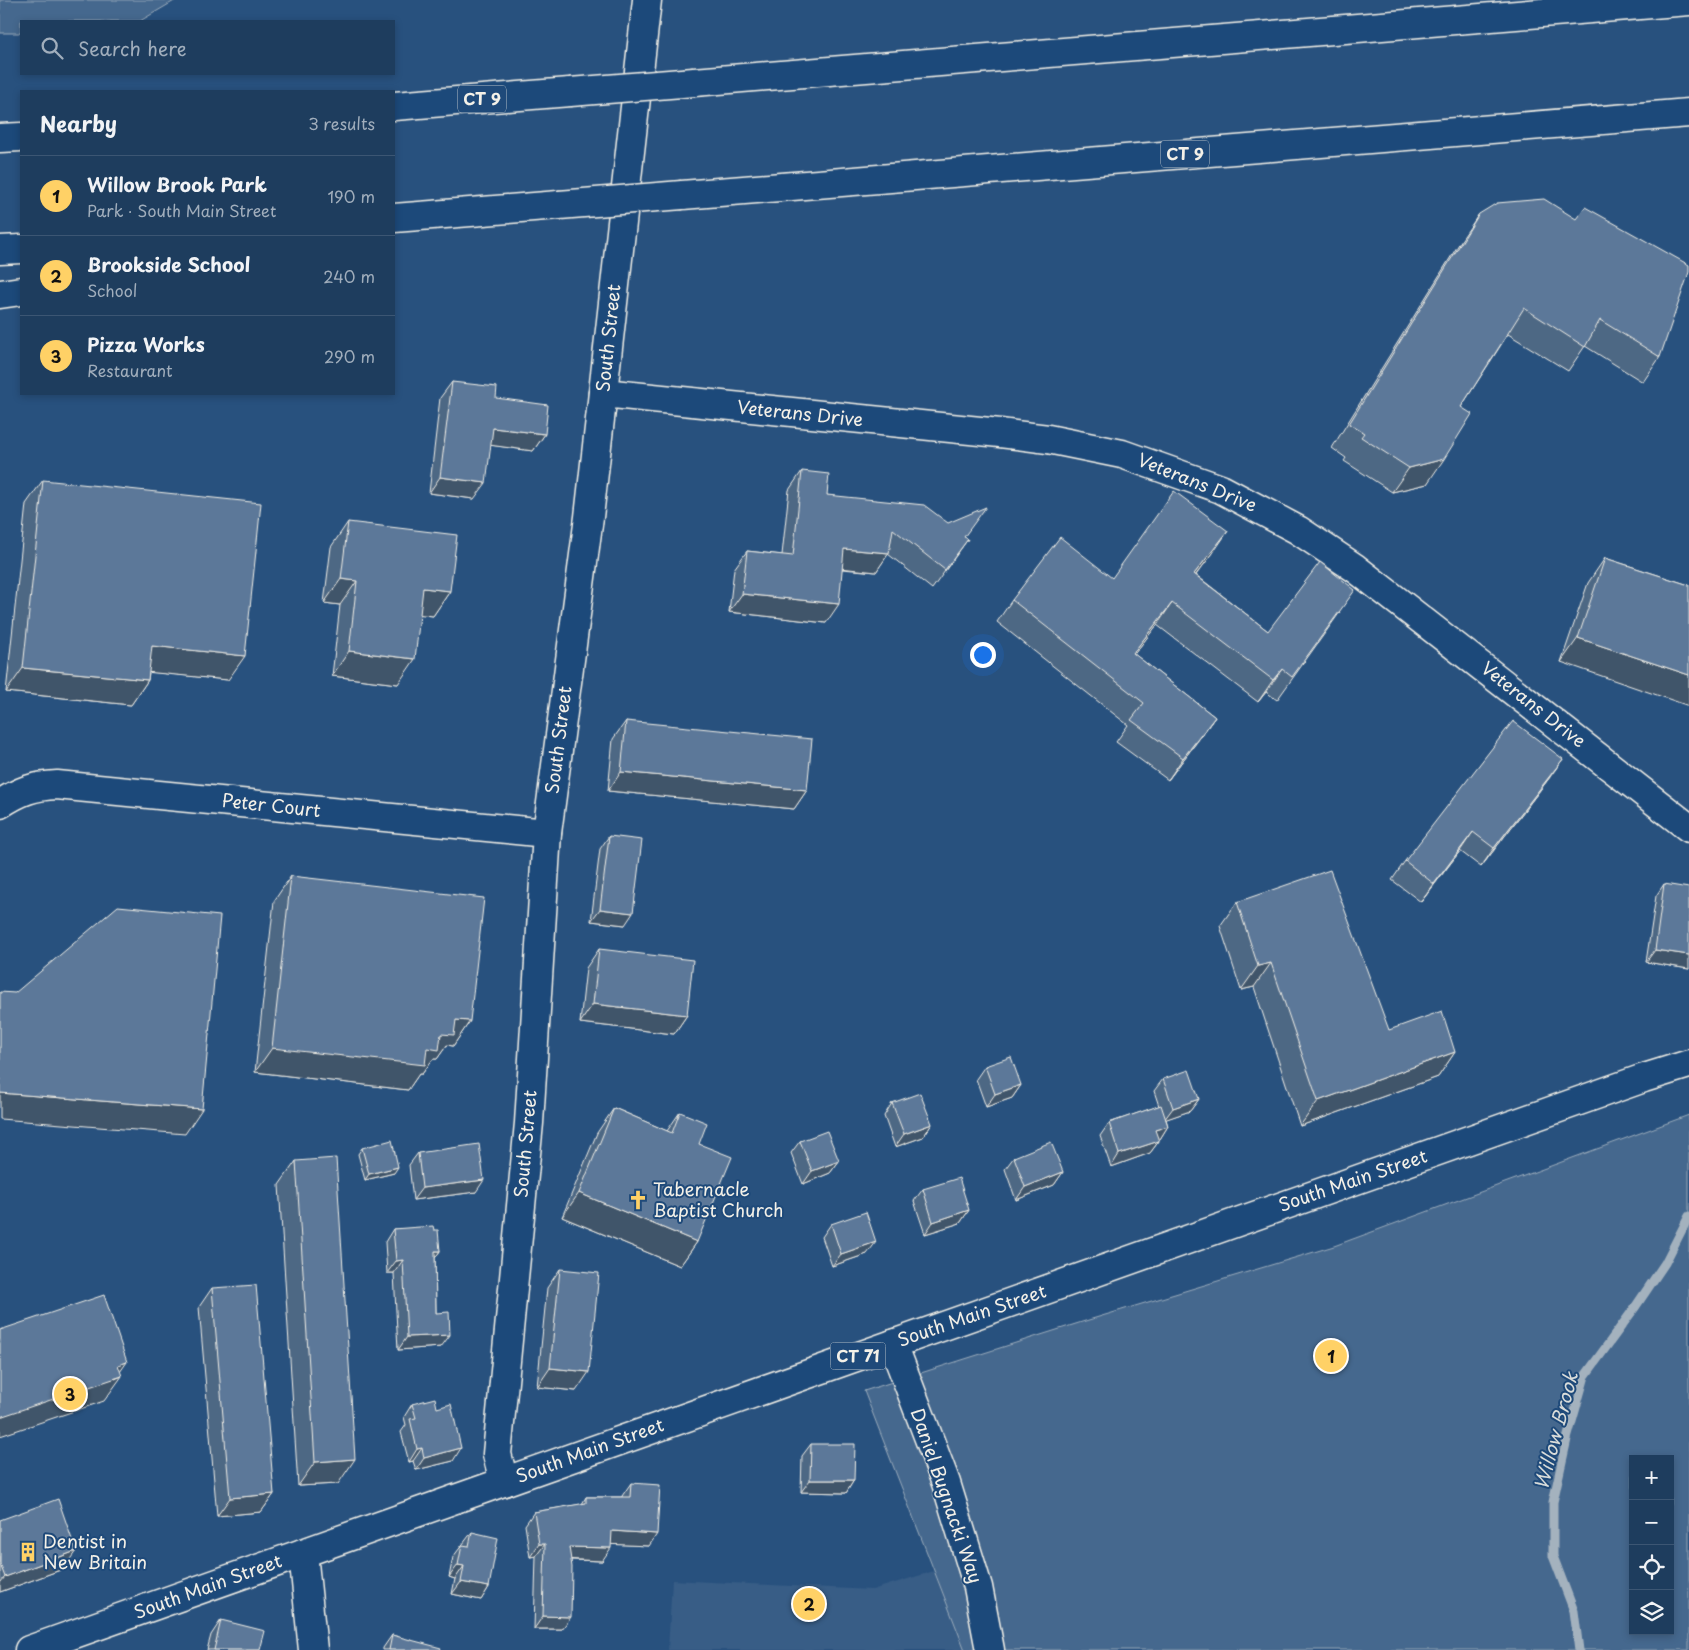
<!DOCTYPE html>
<html lang="en">
<head>
<meta charset="utf-8">
<style>
	:root { --surface:#1e3d5e; --page:#264464; --text:#f1f3f6; --muted:#a1aebc; --line:#3c5673; --accent:#ffd166 }
	body { margin:0; font-family:"Playpen Sans",sans-serif; background:var(--page); color:var(--text) }
	.controls { position:absolute; right:15px; bottom:15px; display:grid; overflow:hidden; border-radius:0px; box-shadow:0 2px 8px #0003 }
	.controls button { width:45px; height:45px; display:grid; place-items:center; padding:0; border:0; border-bottom:1px solid var(--line); background:var(--surface); color:var(--text); font:25px sans-serif }
	.you { position:absolute; left:982px; top:654px; width:18px; height:18px; margin:-12px; border:4px solid #fff; border-radius:50%; background:#1a73e8; box-shadow:0 0 0 8px #1a73e833 }
	.badge { display:grid; place-items:center; width:32px; height:32px; border-radius:50%; background:var(--accent); color:#111; font-size:16px; font-weight:700 }
	.pin { position:absolute; translate:-50% -50%; border:2px solid #fff; box-shadow:0 1px 5px #0006 }
	.list { margin:0; padding:0; list-style:none }
	h2 { display:flex; justify-content:space-between; align-items:center; height:65px; margin:0; padding:0 20px; font-size:21px }
	h2 small { font-size:16px; font-weight:400; color:var(--muted) }
	.list li { display:grid; grid-template-columns:32px 1fr auto; gap:15px; align-items:center; box-sizing:border-box; height:80px; padding:0 20px; border-top:1px solid var(--line) }
	.list b { display:block; font-size:19px; white-space:nowrap }
	.list p { margin:0; font-size:16px; white-space:nowrap; color:var(--muted) }
	.list em { font-size:16px; font-style:normal; color:var(--muted) }
	.icon { flex:none; width:28px; height:28px; fill:none; stroke:currentColor; stroke-width:2; stroke-linecap:round; stroke-linejoin:round }
	.map { position:relative; flex:none; width:1689px; height:1650px; overflow:hidden }
	.search { position:absolute; background:var(--surface); box-shadow:0 2px 8px #0003; left:20px; top:20px; width:375px; height:55px; display:flex; align-items:center; gap:12px; box-sizing:border-box; padding:0 18px; border-radius:0px; color:var(--muted); font-size:19px }
	.panel { position:absolute; background:var(--surface); box-shadow:0 2px 8px #0003; left:20px; top:90px; width:375px; height:305px; border-radius:0px }
	.map>svg:first-child { display:block }
	.built { fill:#375d86 }
	.green { fill:#45688e; stroke:#9cacbb; fill-rule:evenodd }
	.lines { fill:none; stroke-linecap:round; stroke-linejoin:round }
	.stream { stroke:#a4b2be; stroke-width:9 }
	.minor-casing { stroke:#f4f1e8; stroke-width:31 }
	.major-casing { stroke:#f4f1e8; stroke-width:31 }
	.highway-casing { stroke:#f4f1e8; stroke-width:31 }
	.minor { stroke:#1f4a7a; stroke-width:28 }
	.major { stroke:#1f4a7a; stroke-width:28 }
	.highway { stroke:#1f4a7a; stroke-width:28 }
	.highway-bridge-casing { stroke:#f4f1e8; stroke-width:31; stroke-linecap:butt }
	.highway-bridge { stroke:#1f4a7a; stroke-width:28 }
	.wall { fill:#4e6784; stroke:#f4f1e8 }
	.shaded-wall { fill:#40546b; stroke:#f4f1e8 }
	.building { fill:#5b7899; stroke:#f4f1e8 }
	.labels { text-anchor:middle; stroke-width:4; stroke-linejoin:round; paint-order:stroke }
	.shield { fill:#1f4a7a; stroke:#b4bfc7; stroke-width:1 }
	.shield-label { font-size:16px; font-weight:bold; fill:#f4f1e8 }
	.street-label { font-size:18px; fill:#f4f1e8; stroke:#1f4a7a }
	.poi-label { font-size:18px; fill:#f4f1e8; stroke:#1f4a7a; text-anchor:start }
	.water-label { font-size:19px; font-style:italic; fill:#d9dcda; stroke:#1f4a7a }
</style>
</head>
<body>
<div class="map">
<svg width="1689" height="1650" viewBox="0 0 1689 1650">
	<rect width="100%" height="100%" fill="#28517e"/>
	<filter id="ink" filterUnits="userSpaceOnUse"><feTurbulence type="fractalNoise" baseFrequency=".02" numOctaves="2"/><feDisplacementMap in="SourceGraphic" scale="10" xChannelSelector="R" yChannelSelector="G"/><feConvolveMatrix kernelMatrix="1 2 1 2 8 2 1 2 1" color-interpolation-filters="sRGB"/></filter>
	<g filter="url(#ink)">
		<!-- built -->
		<polygon class="built" points="934,1571 965,1650 668,1650 672,1580 872,1590"/>
		<!-- green -->
		<g class="green">
			<polygon points="0,0 176,0 140,21 21,21 21,33 0,33"/>
			<path d="M 1689,1115 L 1689,1650 L 965,1650 L 864,1391 L 1082,1322 L 1334,1246 ZM 1633,1459 L 1670,1459 L 1670,1631 L 1633,1631 Z"/>
		</g>
		<g class="lines">
			<!-- stream -->
			<polyline class="stream" points="1579,1650 1574,1611 1553,1556 1553,1502 1567,1439 1585,1376 1636,1306 1665,1263 1689,1216"/>
			<defs>
				<g id="minor">
					<polyline points="603,393 1000,433 1048,439 1122,454 1221,489 1298,530 1355,568 1689,828"/>
					<path d="M 0,804 C 20,791 33,786 57,785 L 547,833"/>
					<polyline points="893,1344 946,1483 978,1587 990,1650"/>
					<polyline points="303,1553 313,1650"/>
				</g>
				<g id="major">
					<polyline points="504,1482 497,1454 529,1123 547,833 589,517 647,0"/>
					<polyline points="29,1650 1644,1078 1689,1064"/>
				</g>
				<g id="highway">
					<polyline points="694,82 1689,1"/>
					<polyline points="394,106 570,92"/>
					<polyline points="0,138 21,137"/>
					<polyline points="682,195 1689,113"/>
					<polyline points="394,218 559,205"/>
					<polyline points="0,250 21,249"/>
					<polyline points="0,294 21,291"/>
				</g>
			</defs>
			<!-- minor casing -->
			<use href="#minor" class="minor-casing"/>
			<!-- major casing -->
			<use href="#major" class="major-casing"/>
			<!-- highway casing -->
			<use href="#highway" class="highway-casing"/>
			<!-- minor -->
			<use href="#minor" class="minor"/>
			<!-- major -->
			<use href="#major" class="major"/>
			<!-- highway -->
			<use href="#highway" class="highway"/>
			<defs>
				<g id="highway-bridge">
					<polyline points="570,92 694,82"/>
					<polyline points="559,205 682,195"/>
				</g>
			</defs>
			<!-- highway-bridge casing -->
			<use href="#highway-bridge" class="highway-bridge-casing"/>
			<!-- highway-bridge -->
			<use href="#highway-bridge" class="highway-bridge"/>
		</g>
		<!-- wall -->
		<g class="wall">
			<polygon points="1479,214 1660,357 1643,382 1585,346 1568,371 1508,334 1461,407 1427,484 1392,492 1344,461 1346,458 1332,448 1462,239"/>
			<polygon points="452,382 496,398 545,434 533,451 490,445 474,499 429,493 440,398"/>
			<polygon points="802,471 827,495 964,538 968,539 932,589 888,554 876,572 842,569 826,623 729,612 734,569 747,551 782,555 789,490"/>
			<polygon points="43,480 228,680 149,672 148,680 131,705 6,692 26,504"/>
			<polygon points="348,522 450,591 433,616 420,614 398,684 332,676 340,605 324,603 331,547"/>
			<polygon points="1213,553 1196,575 1268,631 1340,612 1277,700 1266,692 1258,702 1157,625 1134,654 1215,717 1199,739 1168,780 1116,742 1128,725 997,622 1012,600 1112,578"/>
			<polygon points="1605,558 1689,585 1561,662 1588,583"/>
			<polygon points="626,721 807,790 794,809 608,791 613,739"/>
			<polygon points="1550,777 1481,867 1460,851 1421,902 1392,880 1405,861"/>
			<polygon points="609,836 625,925 591,921 600,849"/>
			<polygon points="291,876 470,1021 453,1046 447,1045 437,1059 433,1059 422,1074 419,1074 408,1090 255,1072 274,901"/>
			<polygon points="1664,884 1689,969 1646,962 1656,896"/>
			<polygon points="1237,902 1389,1030 1455,1052 1438,1077 1300,1126 1254,987 1241,990 1220,926"/>
			<polygon points="599,949 687,1015 674,1034 580,1023 586,968"/>
			<polygon points="985,1066 1021,1085 1012,1098 986,1107 976,1079"/>
			<polygon points="1163,1079 1199,1099 1190,1111 1166,1119 1168,1126 1160,1139 1158,1139 1159,1141 1150,1153 1111,1167 1100,1136 1109,1123 1159,1106 1154,1091"/>
			<polygon points="892,1103 932,1124 923,1137 895,1147 884,1116"/>
			<polygon points="614,1108 667,1131 680,1112 699,1144 697,1242 680,1266 562,1217 597,1133"/>
			<polygon points="800,1141 839,1161 830,1173 803,1184 791,1153"/>
			<polygon points="362,1148 394,1173 365,1180 358,1154"/>
			<polygon points="418,1153 476,1192 413,1200 409,1165"/>
			<polygon points="1014,1157 1063,1172 1054,1185 1016,1200 1005,1169"/>
			<polygon points="296,1161 338,1484 298,1486 279,1185"/>
			<polygon points="923,1189 969,1210 960,1223 925,1234 914,1201"/>
			<polygon points="831,1224 867,1254 832,1266 822,1237"/>
			<polygon points="393,1229 434,1230 440,1251 435,1258 436,1313 441,1347 398,1350 394,1273 387,1273 385,1242"/>
			<polygon points="560,1269 576,1391 537,1387 547,1288"/>
			<polygon points="212,1288 274,1494 261,1512 217,1516 199,1307"/>
			<polygon points="412,1404 437,1408 453,1461 416,1470 413,1461 409,1462 401,1432 406,1425 404,1417"/>
			<polygon points="811,1444 854,1480 846,1493 801,1492 802,1456"/>
			<polygon points="631,1483 649,1546 611,1544 602,1561 571,1560 562,1629 534,1629 536,1556 530,1557 525,1525 534,1512 582,1504 586,1497 622,1497 622,1496"/>
			<polygon points="0,1520 63,1569 0,1592"/>
			<polygon points="472,1532 489,1587 481,1600 452,1594 455,1579 449,1577 453,1557"/>
			<polygon points="221,1620 260,1650 207,1650 211,1635"/>
			<polygon points="392,1635 440,1650 383,1650 383,1648"/>
		</g>
		<!-- shaded-wall -->
		<g class="shaded-wall">
			<polygon points="493,428 545,434 533,451 481,444"/>
			<polygon points="1444,459 1427,484 1392,492 1409,468"/>
			<polygon points="440,477 486,483 474,499 429,493"/>
			<polygon points="1228,531 1213,553 1179,596 1194,574"/>
			<polygon points="844,549 889,553 876,572 831,567"/>
			<polygon points="341,579 357,581 340,605 324,603"/>
			<polygon points="423,588 450,591 433,616 406,613"/>
			<polygon points="742,594 839,604 826,623 729,612"/>
			<polygon points="1172,603 1157,625 1117,676 1133,653"/>
			<polygon points="1578,638 1689,675 1689,706 1561,662"/>
			<polygon points="152,646 245,656 228,680 135,671"/>
			<polygon points="349,651 415,659 398,684 332,676"/>
			<polygon points="23,668 148,680 131,705 6,692"/>
			<polygon points="1282,669 1266,692 1258,702 1273,680"/>
			<polygon points="1215,717 1199,739 1168,780 1183,758"/>
			<polygon points="1563,759 1550,777 1481,867 1494,848"/>
			<polygon points="621,772 807,790 794,809 608,791"/>
			<polygon points="1473,832 1460,851 1421,902 1434,884"/>
			<polygon points="600,909 633,913 625,925 591,921"/>
			<polygon points="1655,950 1689,955 1689,969 1646,962"/>
			<polygon points="1271,963 1254,987 1241,990 1258,966"/>
			<polygon points="593,1004 687,1015 674,1034 580,1023"/>
			<polygon points="456,1020 470,1021 453,1046 447,1045 437,1059 433,1059 422,1074 419,1074 408,1090 255,1072 272,1048 427,1048"/>
			<polygon points="1455,1052 1438,1077 1300,1126 1318,1101"/>
			<polygon points="1021,1085 1012,1098 986,1107 995,1094"/>
			<polygon points="0,1093 202,1109 185,1134 0,1119"/>
			<polygon points="1199,1099 1190,1111 1164,1120 1173,1108"/>
			<polygon points="932,1124 923,1137 895,1147 904,1134"/>
			<polygon points="1168,1126 1160,1139 1147,1143 1155,1130"/>
			<polygon points="1159,1141 1150,1153 1111,1167 1119,1154"/>
			<polygon points="839,1161 830,1173 803,1184 812,1171"/>
			<polygon points="398,1167 394,1173 365,1180 369,1174"/>
			<polygon points="1063,1172 1054,1185 1016,1200 1025,1187"/>
			<polygon points="484,1180 476,1192 413,1200 422,1188"/>
			<polygon points="579,1193 697,1242 680,1266 562,1217"/>
			<polygon points="969,1210 960,1223 925,1234 933,1222"/>
			<polygon points="876,1242 867,1254 832,1266 841,1254"/>
			<polygon points="435,1251 440,1251 431,1263"/>
			<polygon points="403,1260 394,1273 387,1273 396,1261"/>
			<polygon points="450,1335 441,1347 398,1350 407,1337"/>
			<polygon points="127,1362 115,1379 122,1376 104,1401 0,1436 0,1417 118,1365"/>
			<polygon points="550,1368 589,1372 576,1391 537,1387"/>
			<polygon points="422,1448 413,1461 409,1462 417,1449"/>
			<polygon points="461,1448 453,1461 416,1470 424,1458"/>
			<polygon points="355,1459 338,1484 298,1486 315,1462"/>
			<polygon points="810,1480 854,1480 846,1493 801,1492"/>
			<polygon points="274,1494 261,1512 217,1516 230,1498"/>
			<polygon points="612,1531 657,1534 649,1546 603,1544"/>
			<polygon points="539,1544 545,1544 536,1556 530,1557"/>
			<polygon points="569,1547 611,1548 602,1561 560,1559"/>
			<polygon points="76,1551 63,1569 0,1592 0,1583 5,1577"/>
			<polygon points="458,1565 464,1566 455,1579 449,1577"/>
			<polygon points="461,1582 489,1587 481,1600 452,1594"/>
			<polygon points="543,1616 571,1617 562,1629 534,1629"/>
		</g>
		<!-- building -->
		<g class="building">
			<polygon points="1544,199 1576,219 1585,207 1689,265 1689,272 1660,357 1600,320 1585,347 1524,308 1461,407 1472,414 1444,459 1409,468 1361,437 1364,433 1349,424 1479,214 1497,203"/>
			<polygon points="452,382 497,387 496,398 548,405 545,434 493,428 486,483 440,477"/>
			<polygon points="802,471 829,474 827,495 924,505 948,523 986,507 964,537 968,539 945,570 893,529 889,553 844,549 839,604 742,594 747,551 793,556"/>
			<polygon points="43,480 261,503 245,656 152,646 148,680 23,668"/>
			<polygon points="1174,491 1228,531 1194,574 1268,631 1320,562 1355,590 1292,677 1282,669 1273,680 1172,603 1133,653 1215,717 1183,758 1131,720 1144,703 1012,600 1060,537 1112,578"/>
			<polygon points="348,522 457,535 450,591 423,588 415,659 349,651 357,581 341,579"/>
			<polygon points="1605,558 1689,585 1689,675 1578,638"/>
			<polygon points="626,721 812,739 807,790 621,772"/>
			<polygon points="1513,721 1563,759 1494,848 1473,832 1434,884 1405,861"/>
			<polygon points="609,836 642,840 633,913 600,909"/>
			<polygon points="1330,870 1389,1030 1442,1011 1455,1052 1318,1101 1271,963 1258,966 1237,902"/>
			<polygon points="291,876 484,898 470,1021 456,1020 454,1035 441,1034 439,1050 427,1048 425,1065 272,1048"/>
			<polygon points="1664,884 1689,888 1689,955 1655,950"/>
			<polygon points="118,906 220,916 202,1109 0,1093 0,992 15,993"/>
			<polygon points="599,949 693,960 687,1015 593,1004"/>
			<polygon points="1011,1057 1021,1085 995,1094 985,1066"/>
			<polygon points="1189,1070 1199,1099 1173,1108 1163,1079"/>
			<polygon points="920,1093 932,1124 904,1134 892,1103"/>
			<polygon points="1161,1105 1168,1126 1155,1130 1159,1141 1119,1154 1109,1123"/>
			<polygon points="614,1108 672,1133 680,1112 707,1123 699,1144 732,1157 697,1242 579,1193"/>
			<polygon points="827,1131 839,1161 812,1171 800,1141"/>
			<polygon points="392,1140 398,1167 369,1174 362,1148"/>
			<polygon points="1051,1142 1063,1172 1025,1187 1014,1157"/>
			<polygon points="479,1144 484,1180 422,1188 418,1153"/>
			<polygon points="336,1158 355,1459 315,1462 296,1161"/>
			<polygon points="959,1178 969,1210 933,1222 923,1189"/>
			<polygon points="866,1212 876,1242 841,1254 831,1224"/>
			<polygon points="433,1226 434,1230 438,1230 440,1251 435,1251 436,1313 449,1312 450,1335 407,1337 403,1260 396,1261 393,1229"/>
			<polygon points="560,1269 599,1273 589,1372 550,1368"/>
			<polygon points="256,1285 274,1494 230,1498 212,1288"/>
			<polygon points="104,1295 127,1362 118,1365 122,1376 0,1417 0,1330"/>
			<polygon points="435,1398 437,1408 451,1404 461,1448 424,1458 422,1448 417,1449 410,1419 416,1418 412,1404"/>
			<polygon points="811,1444 855,1444 854,1480 810,1480"/>
			<polygon points="631,1483 660,1485 657,1534 612,1531 611,1548 569,1547 572,1567 571,1617 543,1616 545,1544 539,1544 534,1512 586,1503 586,1497 630,1497"/>
			<polygon points="58,1499 76,1551 5,1577 0,1564 0,1520"/>
			<polygon points="472,1532 498,1538 489,1587 461,1582 464,1566 458,1565 462,1545 469,1546"/>
			<polygon points="221,1620 265,1631 260,1650 214,1650"/>
			<polygon points="392,1635 441,1648 440,1650 389,1650"/>
		</g>
	</g>
	<!-- icons -->
	<defs>
		<symbol id="church-bare" viewBox="-9 -9 18 18"><path d="M-1.2-6h2.4v3.5h3.3v2.4h-3.3V6h-2.4V-.1h-3.3v-2.4h3.3Z" fill="#ffd166" stroke="#1f4a7a" stroke-width="2.5" paint-order="stroke"/></symbol>
		<symbol id="building-bare" viewBox="-9 -9 18 18"><path d="M-4-6H4V6H1V3H-1V6H-4ZM-2.5-4.3h1.7v1.8h-1.7ZM.8-4.3h1.7v1.8H.8ZM-2.5-1h1.7V.8h-1.7ZM.8-1h1.7V.8H.8Z" fill="#ffd166" stroke="#1f4a7a" stroke-width="2.5" paint-order="stroke"/></symbol>
	</defs>
	<g fill-rule="evenodd">
		<use href="#church-bare" x="624" y="1186" width="28" height="28"/>
		<use href="#building-bare" x="14" y="1538" width="28" height="28"/>
	</g>
	<g class="labels">
		<!-- shield labels -->
		<g class="shield">
			<rect x="458" y="85.5" width="48" height="27" rx="4"/>
			<rect x="1161" y="140.5" width="48" height="27" rx="4"/>
			<rect x="830.5" y="1342.5" width="55" height="27" rx="4"/>
		</g>
		<g class="shield-label">
			<text x="482" y="105">CT 9</text>
			<text x="1185" y="160">CT 9</text>
			<text x="858" y="1362">CT 71</text>
		</g>
		<!-- street labels -->
		<g class="street-label">
			<text transform="translate(609 338) rotate(-84)" y="6">South Street</text>
			<text transform="translate(800 414) rotate(6)" y="6">Veterans Drive</text>
			<text transform="translate(1197 483) rotate(22)" y="6">Veterans Drive</text>
			<text transform="translate(1533 705) rotate(38)" y="6">Veterans Drive</text>
			<text transform="translate(559 740) rotate(-83)" y="6">South Street</text>
			<text transform="translate(271 806) rotate(6)" y="6">Peter Court</text>
			<text transform="translate(526 1144) rotate(-85)" y="6">South Street</text>
			<text transform="translate(1353 1181) rotate(-19)" y="6">South Main Street</text>
			<text transform="translate(972 1316) rotate(-19)" y="6">South Main Street</text>
			<text transform="translate(590 1451) rotate(-20)" y="6">South Main Street</text>
			<text transform="translate(946 1496) rotate(71)" y="6">Daniel Bugnacki Way</text>
			<text transform="translate(208 1587) rotate(-20)" y="6">South Main Street</text>
		</g>
		<!-- poi labels -->
		<g class="poi-label">
			<text x="653" y="1196">Tabernacle<tspan x="653" dy="21">Baptist Church</tspan></text>
			<text x="43" y="1548">Dentist in<tspan x="43" dy="21">New Britain</tspan></text>
		</g>
		<!-- water labels -->
		<g class="water-label">
			<text transform="translate(1556 1431) rotate(-75)" y="7">Willow Brook</text>
		</g>
	</g>
</svg>
<div class="controls">
<button>+</button>
<button>−</button>
<button><svg class="icon" aria-label="locate" viewBox="0 0 24 24"><circle cx="12" cy="12" r="6"/><path d="M12 2v4M12 18v4M2 12h4M18 12h4"/></svg></button>
<button><svg class="icon" aria-label="layers" viewBox="0 0 24 24"><path d="M12 4l9 5-9 5-9-5zM3 14l9 5 9-5"/></svg></button>
</div>
<div class="you"></div>
<div class="pin badge" style="left:1331px;top:1356px">1</div>
<div class="pin badge" style="left:809px;top:1604px">2</div>
<div class="pin badge" style="left:70px;top:1394px">3</div>
<div class="search"><svg class="icon" aria-label="search" viewBox="0 0 24 24"><circle cx="10" cy="10" r="6"/><path d="M15 15l6 6"/></svg>Search here</div>
<section class="panel">
<h2>Nearby<small>3 results</small></h2>
<ul class="list">
<li><span class="badge">1</span><div><b>Willow Brook Park</b><p>Park · South Main Street</p></div><em>190 m</em></li>
<li><span class="badge">2</span><div><b>Brookside School</b><p>School</p></div><em>240 m</em></li>
<li><span class="badge">3</span><div><b>Pizza Works</b><p>Restaurant</p></div><em>290 m</em></li>
</ul>
</section>
</div>
</body>
</html>
